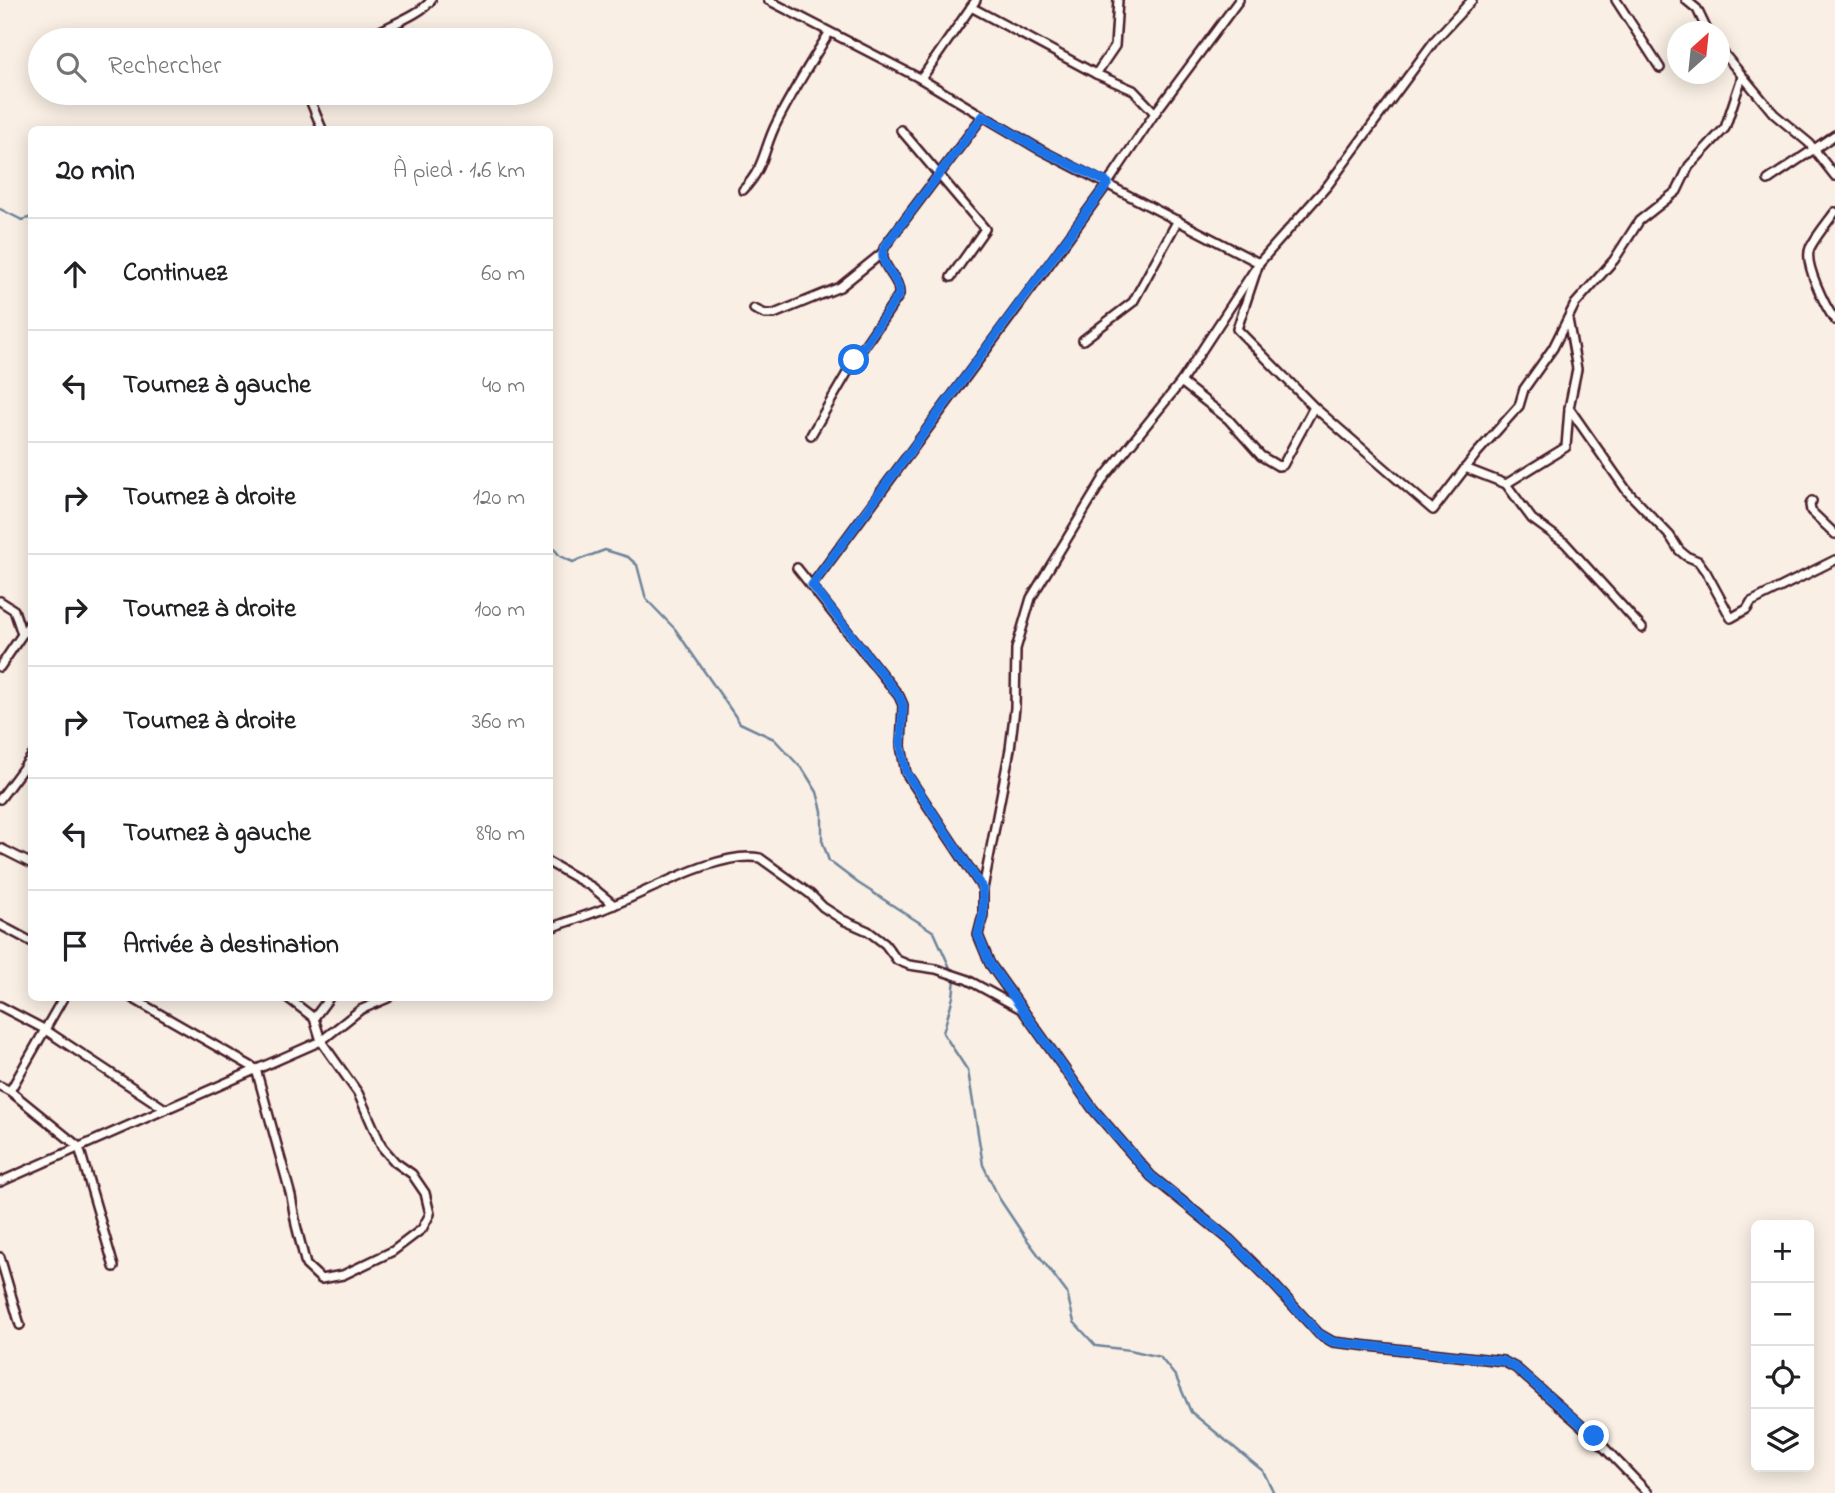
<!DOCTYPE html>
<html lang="fr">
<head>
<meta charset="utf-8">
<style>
	:root { --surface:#fff; --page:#f6f6f6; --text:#202124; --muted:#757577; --line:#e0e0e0 }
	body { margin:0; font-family:"Indie Flower",sans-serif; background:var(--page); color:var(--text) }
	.controls { position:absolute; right:21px; bottom:21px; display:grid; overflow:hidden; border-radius:10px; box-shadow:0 4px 18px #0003 }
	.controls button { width:63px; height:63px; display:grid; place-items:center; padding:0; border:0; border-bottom:2px solid var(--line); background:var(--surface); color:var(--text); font:35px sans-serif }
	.compass { position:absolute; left:1667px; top:21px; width:63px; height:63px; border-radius:50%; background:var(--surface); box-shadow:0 4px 18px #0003; rotate:27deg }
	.stop { position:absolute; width:21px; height:21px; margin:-16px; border:5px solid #1a73e8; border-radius:50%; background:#fff }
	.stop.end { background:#1a73e8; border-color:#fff; box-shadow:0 2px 7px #0008 }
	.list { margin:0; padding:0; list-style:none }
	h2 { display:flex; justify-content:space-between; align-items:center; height:91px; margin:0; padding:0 28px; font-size:30px }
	h2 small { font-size:23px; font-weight:400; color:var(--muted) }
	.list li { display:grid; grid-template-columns:46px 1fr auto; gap:21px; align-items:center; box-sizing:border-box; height:112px; padding:0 28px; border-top:2px solid var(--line) }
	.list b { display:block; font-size:26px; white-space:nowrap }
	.list em { font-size:23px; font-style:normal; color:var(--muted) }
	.icon { flex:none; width:38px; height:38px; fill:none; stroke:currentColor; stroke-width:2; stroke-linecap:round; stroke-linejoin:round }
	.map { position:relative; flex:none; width:1835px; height:1493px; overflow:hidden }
	.search { position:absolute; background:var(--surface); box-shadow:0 4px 18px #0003; left:28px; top:28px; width:525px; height:77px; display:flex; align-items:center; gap:18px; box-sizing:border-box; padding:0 24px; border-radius:38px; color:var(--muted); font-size:26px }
	.panel { position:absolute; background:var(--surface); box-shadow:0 4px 18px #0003; left:28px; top:126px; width:525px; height:875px; border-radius:10px }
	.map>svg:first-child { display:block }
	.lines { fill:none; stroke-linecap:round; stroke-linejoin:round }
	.stream { stroke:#6e849b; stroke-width:2.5 }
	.minor-casing { stroke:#4a1f2b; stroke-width:12 }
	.minor { stroke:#fdfcf7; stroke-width:7 }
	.route { stroke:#1a73e8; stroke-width:9 }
</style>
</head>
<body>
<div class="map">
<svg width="1835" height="1493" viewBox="0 0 1835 1493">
	<rect width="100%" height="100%" fill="#f9efe4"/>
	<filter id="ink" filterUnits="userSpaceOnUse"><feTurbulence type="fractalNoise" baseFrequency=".0143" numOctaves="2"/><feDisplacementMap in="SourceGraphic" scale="14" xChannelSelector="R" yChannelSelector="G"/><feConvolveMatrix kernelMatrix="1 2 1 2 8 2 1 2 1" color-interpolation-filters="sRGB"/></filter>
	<g filter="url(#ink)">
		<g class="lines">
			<!-- stream -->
			<g class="stream">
				<polyline points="0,209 22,220 32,217"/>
				<polyline points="550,544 560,556 573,562 605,550 628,557 637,565 646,599 675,629 740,723 774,739 804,771 817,792 822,811 822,840 829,861 858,883 934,932 955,979 953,997 943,1033 968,1071 983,1165 999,1198 1025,1237 1067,1293 1074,1322 1096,1346 1130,1350 1160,1357 1176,1377 1191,1412 1263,1471 1274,1493"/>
			</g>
			<defs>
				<g id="minor">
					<polyline points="768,0 921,79 983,116"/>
					<polyline points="1616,0 1660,68"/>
					<polyline points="1686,0 1697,9 1708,32"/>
					<polyline points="971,7 1096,74 1115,46 1118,0"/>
					<path d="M 364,40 C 380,29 423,14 431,0"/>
					<polyline points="1720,49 1774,114 1809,143 1835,176"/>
					<polyline points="1096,74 1133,90 1155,113"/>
					<polyline points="921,79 976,0"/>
					<polyline points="310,93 310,100 322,129"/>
					<polyline points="901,130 985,229 951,277"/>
					<polyline points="1768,180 1835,135"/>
					<path d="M 743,190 C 766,166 763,149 777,122 C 792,92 811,62 829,33"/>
					<path d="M 1835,212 C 1827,223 1816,236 1810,248 C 1803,263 1826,308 1835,320"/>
					<polyline points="754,309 765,314 774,314 840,287 881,254"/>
					<polyline points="1568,319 1577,369 1569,408 1627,491 1670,536 1679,550 1686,556 1698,561 1706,572 1731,618 1747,609 1751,602 1835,560"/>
					<polyline points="1083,340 1133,302 1178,220"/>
					<polyline points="1181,382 1228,419 1261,456 1278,466 1283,465 1314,407"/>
					<path d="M 811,435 L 854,361 L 899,295 C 901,276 875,265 885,246 L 983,116 L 1039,149 L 1259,263 L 1237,329 L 1314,407 L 1433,510 L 1477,453 L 1519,406 L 1524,389 L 1553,348 L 1575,304 L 1614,260 L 1639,221 L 1677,191 L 1689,166 L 1725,128 L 1742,77"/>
					<polyline points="1465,468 1506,484 1566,447 1569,409"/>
					<polyline points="1506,484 1532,519 1565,543 1642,628"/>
					<polyline points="1812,501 1810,505 1811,511 1835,534"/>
					<polyline points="797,568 899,696 903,705 901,746 906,773 983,889 983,915 978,935 990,964 1093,1109 1151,1176 1230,1240 1265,1275 1319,1334 1333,1342 1503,1361 1516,1368 1593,1436 1648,1493"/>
					<polyline points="812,585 1042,274 1108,183 1155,113 1239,0"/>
					<polyline points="0,601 14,610 22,634"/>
					<polyline points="0,667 32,620"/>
					<polyline points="0,799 32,756"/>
					<polyline points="0,848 32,864"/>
					<polyline points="550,863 592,887 614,905"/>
					<polyline points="983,889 1010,749 1015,708 1016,649 1031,598 1105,476 1181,382 1259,263 1328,185 1435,40 1472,0"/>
					<polyline points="0,925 32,942"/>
					<path d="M 550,928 C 572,920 595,913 616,904 C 653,889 722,850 760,858 L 810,894 L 823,907 L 843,920 L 868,931 L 885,944 L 897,960 L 909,965 L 936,969 L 966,979 L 1023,1010"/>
					<polyline points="132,998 256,1069 291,1196 296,1225 306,1265 321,1279 343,1275 393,1251 422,1229 430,1214 425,1193 412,1174 395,1162 382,1147 358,1093 321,1041 314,1018 288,998"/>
					<polyline points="0,1006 44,1029 165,1109"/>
					<polyline points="314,1018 329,998"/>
					<polyline points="0,1086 10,1091 79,1147 114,1267"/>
					<polyline points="10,1091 63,998"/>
					<polyline points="0,1182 321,1041 360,1010 388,998"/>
					<polyline points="0,1257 20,1325"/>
				</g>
			</defs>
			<!-- minor casing -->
			<use href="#minor" class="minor-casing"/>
			<!-- minor -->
			<use href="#minor" class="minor"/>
		</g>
	</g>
	<g class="lines" filter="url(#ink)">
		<!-- route -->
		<path class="route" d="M 854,360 L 899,295 C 901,275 875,266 885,246 L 983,116 L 1039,149 L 1108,183 L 812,585 L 899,696 L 903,705 L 901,746 L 906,772 L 983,889 L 983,915 L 978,935 L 990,964 L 1093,1109 L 1151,1176 L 1230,1240 L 1265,1275 L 1319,1334 L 1333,1342 L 1503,1361 L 1516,1368 L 1594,1436"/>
	</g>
</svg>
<div class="controls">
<button>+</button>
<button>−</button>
<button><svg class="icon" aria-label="locate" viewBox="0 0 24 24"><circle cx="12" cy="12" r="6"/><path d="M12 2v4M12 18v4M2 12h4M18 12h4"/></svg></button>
<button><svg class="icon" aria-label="layers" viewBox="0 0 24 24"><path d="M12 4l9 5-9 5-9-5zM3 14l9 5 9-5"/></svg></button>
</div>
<svg class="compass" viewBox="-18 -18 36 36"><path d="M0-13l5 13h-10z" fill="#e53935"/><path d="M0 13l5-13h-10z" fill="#757577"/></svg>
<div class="stop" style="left:854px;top:360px"></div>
<div class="stop end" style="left:1594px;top:1436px"></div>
<div class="search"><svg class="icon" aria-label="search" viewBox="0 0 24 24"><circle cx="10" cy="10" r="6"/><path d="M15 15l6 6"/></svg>Rechercher</div>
<section class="panel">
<h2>20 min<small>À pied · 1.6 km</small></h2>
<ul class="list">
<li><svg class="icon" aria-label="ahead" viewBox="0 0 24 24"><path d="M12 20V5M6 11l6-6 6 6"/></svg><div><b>Continuez</b></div><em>60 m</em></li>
<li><svg class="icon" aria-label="left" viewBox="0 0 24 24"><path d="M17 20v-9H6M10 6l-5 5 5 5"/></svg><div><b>Tournez à gauche</b></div><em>40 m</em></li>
<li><svg class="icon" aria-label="right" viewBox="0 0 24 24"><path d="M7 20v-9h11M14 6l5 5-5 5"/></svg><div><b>Tournez à droite</b></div><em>120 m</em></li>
<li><svg class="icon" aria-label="right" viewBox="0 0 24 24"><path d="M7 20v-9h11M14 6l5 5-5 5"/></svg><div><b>Tournez à droite</b></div><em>100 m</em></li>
<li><svg class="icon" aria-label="right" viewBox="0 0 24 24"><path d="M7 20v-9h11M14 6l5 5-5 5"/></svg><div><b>Tournez à droite</b></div><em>360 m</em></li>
<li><svg class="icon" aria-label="left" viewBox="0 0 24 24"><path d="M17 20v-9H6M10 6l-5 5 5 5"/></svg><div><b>Tournez à gauche</b></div><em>890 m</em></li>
<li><svg class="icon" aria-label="arrive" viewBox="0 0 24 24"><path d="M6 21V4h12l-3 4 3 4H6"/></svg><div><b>Arrivée à destination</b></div></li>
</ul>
</section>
</div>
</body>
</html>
